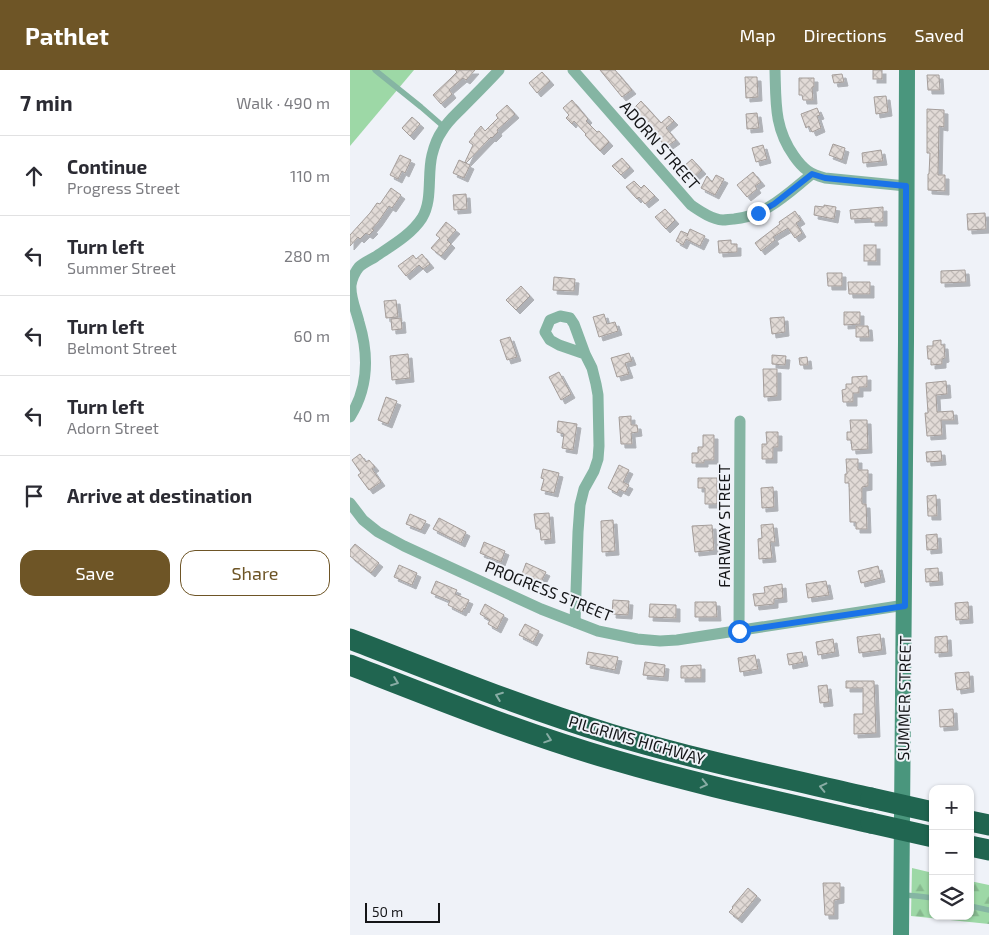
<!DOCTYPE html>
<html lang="en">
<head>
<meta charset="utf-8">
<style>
	:root { --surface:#fff; --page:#f7f7f7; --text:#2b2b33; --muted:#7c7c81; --line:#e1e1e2; --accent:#6e5526 }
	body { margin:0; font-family:"Exo 2",sans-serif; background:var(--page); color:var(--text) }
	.controls { position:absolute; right:15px; bottom:15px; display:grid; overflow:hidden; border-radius:10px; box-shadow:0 1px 4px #0004 }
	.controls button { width:45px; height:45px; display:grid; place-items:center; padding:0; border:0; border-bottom:1px solid var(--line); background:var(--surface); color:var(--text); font:25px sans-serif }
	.scale { position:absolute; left:15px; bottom:12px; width:75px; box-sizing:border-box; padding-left:5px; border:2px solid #141517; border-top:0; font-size:14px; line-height:18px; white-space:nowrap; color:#141517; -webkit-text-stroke:4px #eff2f8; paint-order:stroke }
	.stop { position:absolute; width:15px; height:15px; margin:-11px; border:4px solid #1a73e8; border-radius:50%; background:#fff }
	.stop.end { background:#1a73e8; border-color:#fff; box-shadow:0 1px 5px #0008 }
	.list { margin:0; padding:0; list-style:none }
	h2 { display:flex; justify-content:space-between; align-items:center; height:65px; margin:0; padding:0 20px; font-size:21px }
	h2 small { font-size:16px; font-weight:400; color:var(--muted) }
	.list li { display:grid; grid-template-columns:32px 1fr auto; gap:15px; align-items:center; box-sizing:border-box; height:80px; padding:0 20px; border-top:1px solid var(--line) }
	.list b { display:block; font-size:19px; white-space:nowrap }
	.list p { margin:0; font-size:16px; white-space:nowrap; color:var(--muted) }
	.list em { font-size:16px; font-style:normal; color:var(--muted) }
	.actions { display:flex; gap:10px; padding:15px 20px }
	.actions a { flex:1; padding:11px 0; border:1px solid var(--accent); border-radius:15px; text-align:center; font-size:18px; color:var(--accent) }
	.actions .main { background:var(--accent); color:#fff }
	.icon { flex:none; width:28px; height:28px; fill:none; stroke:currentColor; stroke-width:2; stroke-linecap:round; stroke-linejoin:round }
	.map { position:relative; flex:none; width:639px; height:865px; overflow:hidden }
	header { display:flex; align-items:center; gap:30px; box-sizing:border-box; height:70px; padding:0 25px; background:var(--accent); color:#fff }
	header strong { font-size:24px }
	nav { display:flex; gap:28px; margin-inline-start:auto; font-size:18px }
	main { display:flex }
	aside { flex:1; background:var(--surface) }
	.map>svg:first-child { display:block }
	.forest { fill:url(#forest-firs) }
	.park { fill:#9dd8a6 }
	.building { fill:url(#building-cross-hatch); stroke:#a49d9a; filter:url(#shadow) }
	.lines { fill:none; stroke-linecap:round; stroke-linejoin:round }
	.lane { stroke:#85b5a3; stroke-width:5.5 }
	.street { stroke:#85b5a3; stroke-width:11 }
	.secondary { stroke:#4a967d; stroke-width:16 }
	.highway { stroke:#206550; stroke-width:21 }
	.highway-bridge { stroke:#206550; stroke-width:21 }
	.oneway { stroke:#88aca4 }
	.route { stroke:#1a73e8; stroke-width:6 }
	.labels { text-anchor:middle; stroke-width:4; stroke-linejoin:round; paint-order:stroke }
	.street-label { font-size:16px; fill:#141517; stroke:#eff2f8 }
</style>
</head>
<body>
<header>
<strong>Pathlet</strong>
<nav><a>Map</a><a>Directions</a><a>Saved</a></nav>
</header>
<main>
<aside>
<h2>7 min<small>Walk · 490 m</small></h2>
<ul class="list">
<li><svg class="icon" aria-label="ahead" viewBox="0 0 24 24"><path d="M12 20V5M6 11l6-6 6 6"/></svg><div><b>Continue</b><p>Progress Street</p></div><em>110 m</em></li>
<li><svg class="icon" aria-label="left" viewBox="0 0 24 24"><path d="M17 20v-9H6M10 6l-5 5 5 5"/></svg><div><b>Turn left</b><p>Summer Street</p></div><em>280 m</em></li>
<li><svg class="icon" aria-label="left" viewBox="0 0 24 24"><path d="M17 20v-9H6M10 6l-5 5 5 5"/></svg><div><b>Turn left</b><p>Belmont Street</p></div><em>60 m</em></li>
<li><svg class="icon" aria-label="left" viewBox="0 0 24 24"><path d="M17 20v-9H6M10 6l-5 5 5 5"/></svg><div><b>Turn left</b><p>Adorn Street</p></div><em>40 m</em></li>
<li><svg class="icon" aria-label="arrive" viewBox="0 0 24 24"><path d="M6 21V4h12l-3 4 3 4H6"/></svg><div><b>Arrive at destination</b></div></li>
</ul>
<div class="actions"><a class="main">Save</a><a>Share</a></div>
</aside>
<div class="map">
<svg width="639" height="865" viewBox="0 0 639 865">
	<defs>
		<pattern id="forest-firs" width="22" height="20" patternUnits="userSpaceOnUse" patternTransform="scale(1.25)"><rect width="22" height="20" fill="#9dd8a6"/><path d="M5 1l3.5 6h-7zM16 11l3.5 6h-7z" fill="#86b88e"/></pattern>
		<pattern id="building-cross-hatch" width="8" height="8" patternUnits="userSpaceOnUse" patternTransform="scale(1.25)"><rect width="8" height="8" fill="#e1dad6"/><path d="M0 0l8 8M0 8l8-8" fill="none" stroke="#c0bab7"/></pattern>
		<filter id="shadow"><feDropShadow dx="4" dy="4" stdDeviation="0" flood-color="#0004"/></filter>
	</defs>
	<rect width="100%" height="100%" fill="#eff2f8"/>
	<!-- forest -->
	<polygon class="forest" points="562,798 583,803 583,846 620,846 620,811 639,815 639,854 561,846"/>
	<!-- park -->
	<polygon class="park" points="0,0 64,0 0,76"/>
	<!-- building -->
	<g class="building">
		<polygon points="105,0 125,0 116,10 113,8 99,20 102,24 91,34 83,25 100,9 107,2"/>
		<polygon points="250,0 265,0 282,20 272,27"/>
		<rect x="523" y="0" width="9" height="9"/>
		<polygon points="192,2 200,11 187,23 179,13"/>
		<polygon points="492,4 494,12 484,13 482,5"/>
		<polygon points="577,5 589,5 590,20 578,20"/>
		<polygon points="395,7 407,7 408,27 396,28"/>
		<polygon points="449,8 464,8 464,17 462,17 463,30 453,30 452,25 449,25"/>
		<polygon points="536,26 538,42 526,44 524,27"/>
		<polygon points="222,30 238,49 236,51 247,62 249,61 259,72 250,81 235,65 236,64 224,51 222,54 216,48 219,45 213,38"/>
		<polygon points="291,31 311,53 319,46 324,51 316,58 326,70 316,77 283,39"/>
		<polygon points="157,35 165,44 147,60 148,62 142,68 141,67 116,93 115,92 123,75 119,72 125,65 124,64 131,56 135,61 148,48 146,45"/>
		<polygon points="467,38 470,45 467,46 471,58 462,62 459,56 456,58 451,44"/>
		<polygon points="577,39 594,40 594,57 589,56 588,105 595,105 595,121 578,120 578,104 579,104 580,83 577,83"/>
		<polygon points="407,43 409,58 397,59 396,44"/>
		<polygon points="62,47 70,54 60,66 52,58"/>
		<polygon points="483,74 495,78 492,90 479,85"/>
		<polygon points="413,75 417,89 406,92 402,78"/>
		<polygon points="531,80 533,91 513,93 512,83"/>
		<polygon points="50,85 61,90 55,103 52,101 48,109 40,105"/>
		<polygon points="272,88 280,97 271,105 262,96"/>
		<polygon points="342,89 352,100 343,108 333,97"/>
		<polygon points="109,90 120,95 114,108 103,103"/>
		<polygon points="403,102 411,112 405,116 407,119 397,127 387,115"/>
		<polygon points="366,105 374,109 365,125 351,118 357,106 362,112"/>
		<polygon points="284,111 291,118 294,115 305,126 295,134 289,127 287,129 276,117"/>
		<polygon points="41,118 51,125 42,138 39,136 28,152 22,159 24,160 19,165 16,163 10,169 8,167 0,176 0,165 20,143 27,133 30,134"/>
		<polygon points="116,124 117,139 104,140 103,125"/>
		<polygon points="474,135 486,137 484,149 464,145 465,136 474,137"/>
		<polygon points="533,137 533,152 521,152 521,148 501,149 500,140"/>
		<polygon points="315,139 325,150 316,159 305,147"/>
		<polygon points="445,141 451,150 446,153 452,163 445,168 438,158 423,167 425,170 411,181 405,173 430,154 429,152"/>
		<polygon points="635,143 636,159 618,160 617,144"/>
		<polygon points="96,152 106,160 97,170 101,174 91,186 81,178 90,168 86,165"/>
		<polygon points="340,159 355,166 350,176 336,169 333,175 326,171 331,161 338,164 337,166"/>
		<polygon points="381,170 381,174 387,174 387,182 369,183 368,171"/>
		<rect x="514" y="175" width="12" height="16"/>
		<polygon points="72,184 80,194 73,199 69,195 56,206 48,196 63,185 66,189"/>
		<polygon points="615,200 616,212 591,213 591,201"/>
		<polygon points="477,203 492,203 492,216 478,216"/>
		<polygon points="204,207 225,209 224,221 203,220"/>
		<polygon points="498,212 520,212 520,224 499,224"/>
		<polygon points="171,216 180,226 166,240 156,230"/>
		<polygon points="46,230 48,247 36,248 34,231"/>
		<polygon points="494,242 510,242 510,254 494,255"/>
		<polygon points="254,244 257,254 265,252 268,261 249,267 243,247"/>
		<polygon points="434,247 435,262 422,264 420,248"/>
		<polygon points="51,248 52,259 42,260 41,249"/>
		<polygon points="506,256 518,256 519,267 506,267"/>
		<polygon points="160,267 167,287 157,290 150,270"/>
		<polygon points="591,270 591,275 594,275 595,288 592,289 592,294 581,295 581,289 578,289 577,276 583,276 583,271"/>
		<polygon points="279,283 282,291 275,293 279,304 267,307 261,288"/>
		<polygon points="58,284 60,308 42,310 40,286"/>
		<polygon points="422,285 436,286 435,295 422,294"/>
		<polygon points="457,287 458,295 450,295 449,288"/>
		<polygon points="413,299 427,299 427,326 414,327"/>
		<polygon points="209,302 221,324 211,330 199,307"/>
		<polygon points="517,306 517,317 509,317 509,323 503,323 503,332 493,332 492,320 496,319 496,314 502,314 502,307"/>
		<polygon points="596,311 597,324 586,325 587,342 603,341 604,350 591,350 592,365 577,366 575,343 578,343 576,313"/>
		<polygon points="36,327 47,331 38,354 28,350"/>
		<polygon points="281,346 281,355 287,355 288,362 281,363 282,374 271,374 269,347"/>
		<polygon points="500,350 517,350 518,379 502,380 501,370 497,370 497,362 501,362"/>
		<polygon points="208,351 227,354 223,380 212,378 214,364 207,362"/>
		<polygon points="416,362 428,362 428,377 423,377 423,389 412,389 412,374 417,374"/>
		<polygon points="353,365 364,365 364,390 354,390 354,393 342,393 342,383 348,383 348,377 353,377"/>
		<polygon points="591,381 592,391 577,392 576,382"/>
		<polygon points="10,384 16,392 19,390 25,397 22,399 31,412 19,420 8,405 11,403 2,390"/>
		<polygon points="496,389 508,389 508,400 518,400 518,416 512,417 512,434 516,434 517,459 506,459 506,452 500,452 499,413 495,413 495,404 497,404"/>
		<polygon points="269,395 279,400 273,412 279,415 275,422 269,419 267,423 258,418"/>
		<polygon points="193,399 209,403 204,423 191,420 194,409 191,408"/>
		<polygon points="348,408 367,408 367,434 355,434 355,418 348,418"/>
		<polygon points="423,417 424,437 412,438 411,418"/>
		<polygon points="586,425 587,446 578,446 577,426"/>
		<polygon points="199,443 201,469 191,470 190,459 186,459 184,444"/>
		<polygon points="60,444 76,451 71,460 56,454"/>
		<polygon points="89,448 116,462 111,473 83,459"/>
		<polygon points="263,450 265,481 252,482 251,451"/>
		<polygon points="423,454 425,472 420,472 422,488 409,489 408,469 412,468 411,455"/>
		<polygon points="362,455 364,480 345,482 342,456"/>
		<polygon points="587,464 588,479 577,480 576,465"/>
		<polygon points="134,472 155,481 151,492 130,483"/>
		<polygon points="5,474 29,493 21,503 0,486 0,480"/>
		<polygon points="176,493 196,502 191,512 172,504"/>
		<polygon points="49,495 67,503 62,515 44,507"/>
		<polygon points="528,496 531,508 511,513 508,501"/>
		<polygon points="588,498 589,511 576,512 575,499"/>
		<polygon points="86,511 107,520 105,524 119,530 115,539 114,538 112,542 98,535 100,531 81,523"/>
		<polygon points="476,511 479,525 458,528 456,514"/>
		<polygon points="432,514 433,528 424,529 424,534 405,536 403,524 415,523 414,517"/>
		<polygon points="263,530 279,531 278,545 262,544"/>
		<polygon points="345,532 366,532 367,547 345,547"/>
		<polygon points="618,532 619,549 606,550 605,533"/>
		<polygon points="135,534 154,545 147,559 138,554 140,550 130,544"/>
		<polygon points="300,534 326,535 326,548 299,547"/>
		<polygon points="175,554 189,561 183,572 169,565"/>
		<polygon points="530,564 532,580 509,583 507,567"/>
		<polygon points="597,566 598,582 585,583 585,567"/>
		<polygon points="483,569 485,582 468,585 466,572"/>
		<polygon points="238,582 268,587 265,600 236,594"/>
		<polygon points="452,582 454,592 439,595 437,584"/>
		<polygon points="405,585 408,599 390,602 388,588"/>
		<polygon points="295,592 315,595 314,607 293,605"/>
		<polygon points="351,595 351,608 331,608 331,596"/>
		<polygon points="619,602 620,618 607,620 605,603"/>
		<polygon points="496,611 524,611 526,663 504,664 504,644 513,644 513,618 496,618"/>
		<polygon points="477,615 479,632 470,633 468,616"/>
		<polygon points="603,639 604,656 590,657 589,640"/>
		<polygon points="473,813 490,813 490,829 484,830 484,845 475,845"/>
		<polygon points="398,818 407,826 388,849 379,842 383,838 382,837"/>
	</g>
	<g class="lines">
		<!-- lane -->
		<g class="lane">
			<polyline points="25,0 71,37 94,57"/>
			<polyline points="553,825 567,826 583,828"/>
			<polyline points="620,836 639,840"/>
		</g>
		<!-- street -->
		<g class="street">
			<path d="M 223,0 L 341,135 C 350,141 361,149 373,150 C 376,150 381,149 384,149 C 416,146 438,123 462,104"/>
			<path d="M 425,0 C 426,32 424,58 444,86 C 453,99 460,104 475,108 L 556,116"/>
			<path d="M 0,347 C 19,317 19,285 9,252 C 6,240 0,227 1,215 C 2,209 5,202 9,197 C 13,193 20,190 25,187 C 41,176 61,165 72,148 C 83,130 77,105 82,85 C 84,77 87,68 92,61 C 97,52 105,45 112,38 C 125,25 137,13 149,0"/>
			<polyline points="0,433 13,450 28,462 54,476 191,539 248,561 287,569 310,571 327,570 555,535"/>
			<polyline points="225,552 228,462 230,435 234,419 244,401 248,389 249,376 248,325 246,314 242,298 235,284 224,254 220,248 210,246 200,250 195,262 200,270 209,275 235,284"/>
			<polyline points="389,561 390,351"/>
		</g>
		<!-- secondary -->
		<polyline class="secondary" points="551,865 556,271 557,0"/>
		<!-- highway -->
		<g class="highway">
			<path d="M 0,569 C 86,602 171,637 260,664 C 346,690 434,708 521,728"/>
			<path d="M 0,595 C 87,629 174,664 264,690 C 349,715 435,733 521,753"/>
			<polyline points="620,751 639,755"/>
			<polyline points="620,776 639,780"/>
		</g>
		<!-- highway-bridge -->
		<g class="highway-bridge">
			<polyline points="521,728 583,742"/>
			<polyline points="521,753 583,767"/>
		</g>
	</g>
	<!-- one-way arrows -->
	<defs><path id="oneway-chevron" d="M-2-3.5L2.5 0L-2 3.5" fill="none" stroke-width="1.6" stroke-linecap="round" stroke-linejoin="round" transform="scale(1.25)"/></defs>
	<g class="oneway">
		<use href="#oneway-chevron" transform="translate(45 612) rotate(21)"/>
		<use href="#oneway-chevron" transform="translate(149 626) rotate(-159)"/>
		<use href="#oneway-chevron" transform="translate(198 669) rotate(19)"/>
		<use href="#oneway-chevron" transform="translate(354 714) rotate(13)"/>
		<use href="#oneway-chevron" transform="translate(473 717) rotate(-167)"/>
	</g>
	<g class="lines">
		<!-- route -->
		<polyline class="route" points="389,561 555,536 556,116 475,108 462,104 424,134 408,143"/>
	</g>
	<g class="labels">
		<!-- street labels -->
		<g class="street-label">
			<text transform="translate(310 75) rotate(49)" y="6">ADORN STREET</text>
			<text transform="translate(374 456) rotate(-90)" y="6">FAIRWAY STREET</text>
			<text transform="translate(199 521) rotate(22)" y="6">PROGRESS STREET</text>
			<text transform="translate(554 628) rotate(-89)" y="6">SUMMER STREET</text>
			<text transform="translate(287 670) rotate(16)" y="6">PILGRIMS HIGHWAY</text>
		</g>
	</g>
</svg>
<div class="controls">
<button>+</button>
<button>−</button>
<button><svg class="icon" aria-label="layers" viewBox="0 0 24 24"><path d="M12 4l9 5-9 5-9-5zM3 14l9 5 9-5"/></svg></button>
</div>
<div class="scale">50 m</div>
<div class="stop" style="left:389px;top:561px"></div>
<div class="stop end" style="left:408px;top:143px"></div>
</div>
</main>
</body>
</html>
